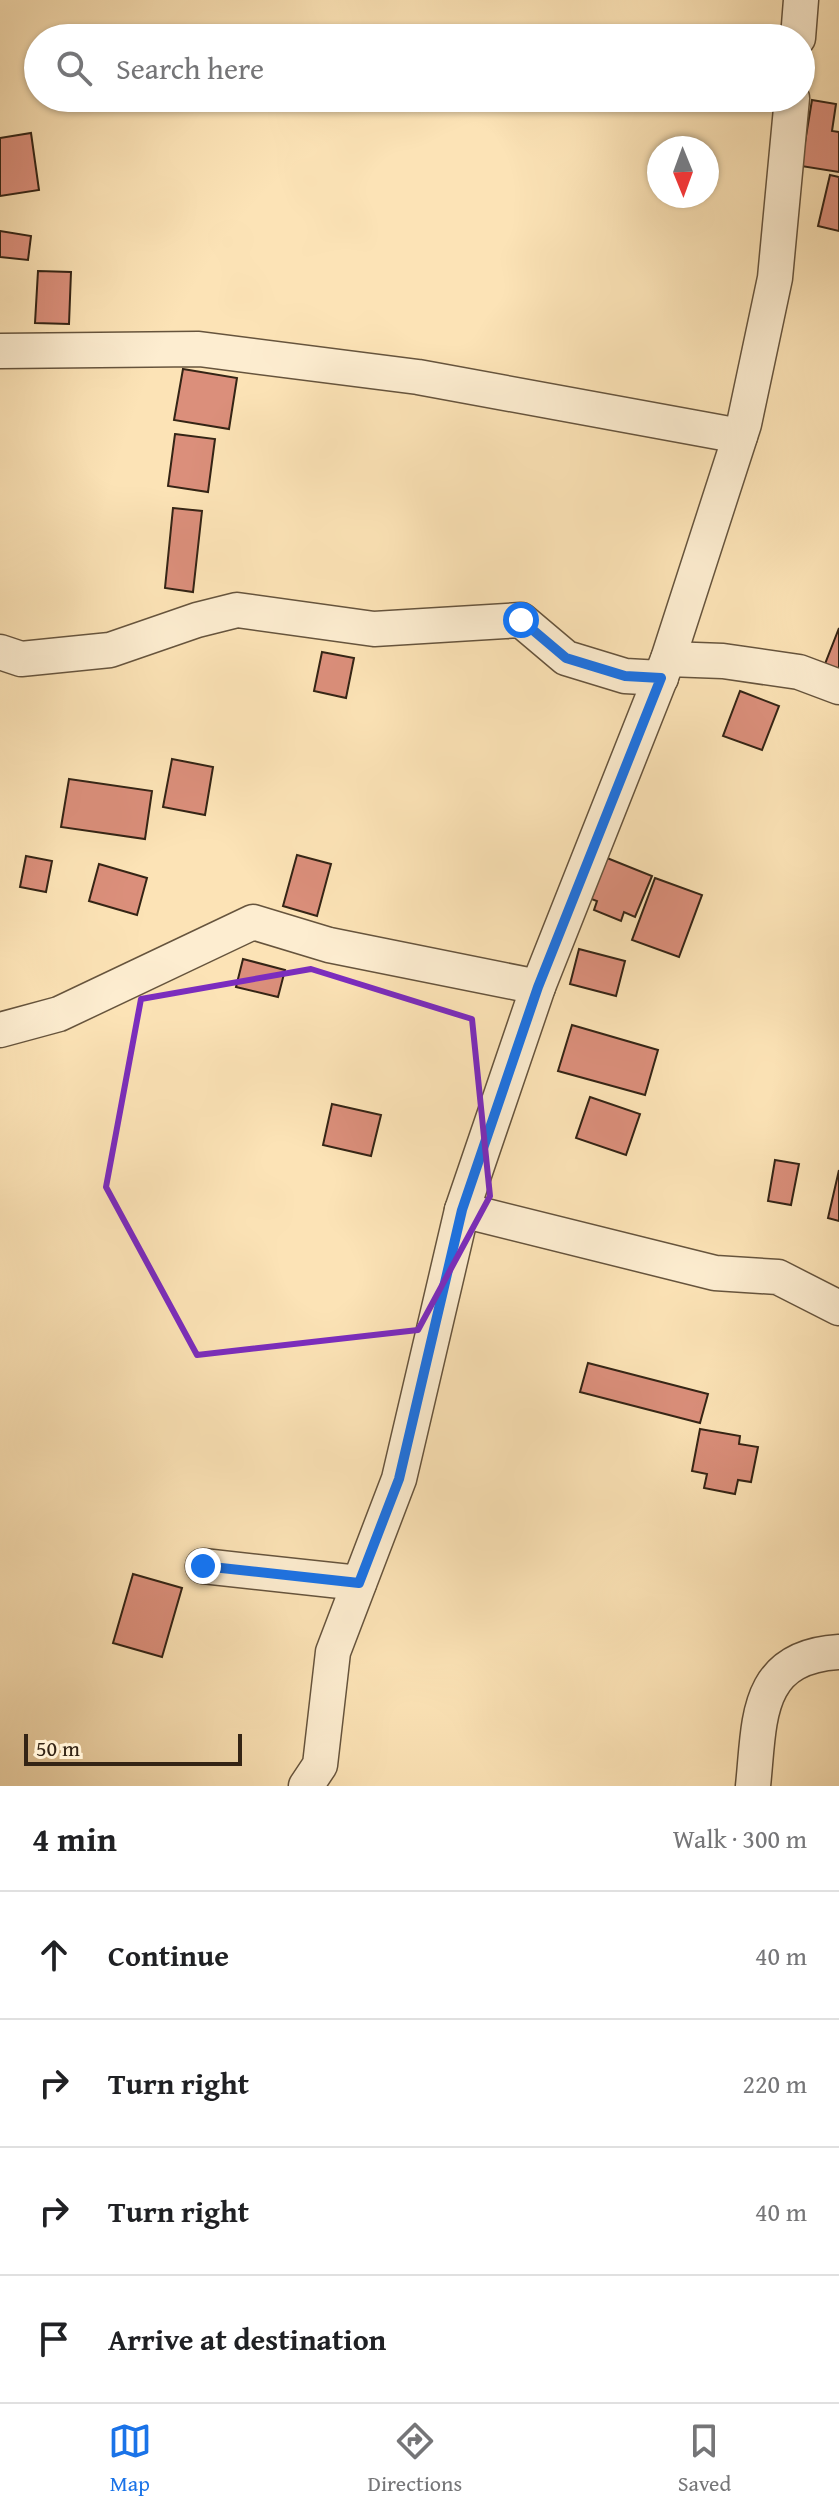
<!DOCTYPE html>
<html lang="en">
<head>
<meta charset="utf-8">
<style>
	:root { --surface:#fff; --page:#f6f6f6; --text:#202124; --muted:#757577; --line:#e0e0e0; --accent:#1a73e8 }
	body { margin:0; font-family:"Gentium Book Plus",serif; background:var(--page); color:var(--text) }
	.compass { position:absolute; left:647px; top:136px; width:72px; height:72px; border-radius:50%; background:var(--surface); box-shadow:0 2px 6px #0004; rotate:179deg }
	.scale { position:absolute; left:24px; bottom:20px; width:218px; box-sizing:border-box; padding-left:8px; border:4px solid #342415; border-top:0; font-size:22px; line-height:28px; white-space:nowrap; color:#342415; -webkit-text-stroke:6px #fdedd0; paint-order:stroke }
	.stop { position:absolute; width:24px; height:24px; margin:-18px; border:6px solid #1a73e8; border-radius:50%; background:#fff }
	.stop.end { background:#1a73e8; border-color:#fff; box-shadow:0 2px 8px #0008 }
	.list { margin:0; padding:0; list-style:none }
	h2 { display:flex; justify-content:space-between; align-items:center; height:104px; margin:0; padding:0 32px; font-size:34px }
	h2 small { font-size:26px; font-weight:400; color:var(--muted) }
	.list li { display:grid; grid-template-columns:52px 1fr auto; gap:24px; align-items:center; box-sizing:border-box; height:128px; padding:0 32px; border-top:2px solid var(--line) }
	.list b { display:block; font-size:30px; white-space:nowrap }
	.list em { font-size:26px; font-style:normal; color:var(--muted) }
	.icon { flex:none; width:44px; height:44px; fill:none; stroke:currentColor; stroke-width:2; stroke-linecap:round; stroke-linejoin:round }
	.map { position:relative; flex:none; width:839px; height:1786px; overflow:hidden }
	.search { position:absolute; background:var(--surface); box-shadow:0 2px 6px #0004; left:24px; right:24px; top:24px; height:88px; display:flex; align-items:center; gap:20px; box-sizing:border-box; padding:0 28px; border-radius:44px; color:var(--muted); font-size:30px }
	.sheet { height:616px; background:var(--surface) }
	nav { display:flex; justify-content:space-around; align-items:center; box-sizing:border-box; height:112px; border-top:2px solid var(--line); background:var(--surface); font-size:22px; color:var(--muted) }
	nav a { display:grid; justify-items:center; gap:4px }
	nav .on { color:var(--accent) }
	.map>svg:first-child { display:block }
	.building { fill:#db8f7b; stroke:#342415; stroke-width:2 }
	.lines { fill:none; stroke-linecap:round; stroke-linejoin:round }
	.minor-casing { stroke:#66543d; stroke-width:37 }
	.minor { stroke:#fdedd0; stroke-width:34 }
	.route { stroke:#1a73e8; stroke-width:10 }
	.marked { fill:none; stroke:#7b2cbf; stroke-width:6; stroke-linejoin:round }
</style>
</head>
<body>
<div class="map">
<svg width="839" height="1786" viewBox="0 0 839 1786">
	<rect width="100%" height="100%" fill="#fce3b6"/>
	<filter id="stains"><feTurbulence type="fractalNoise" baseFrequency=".0025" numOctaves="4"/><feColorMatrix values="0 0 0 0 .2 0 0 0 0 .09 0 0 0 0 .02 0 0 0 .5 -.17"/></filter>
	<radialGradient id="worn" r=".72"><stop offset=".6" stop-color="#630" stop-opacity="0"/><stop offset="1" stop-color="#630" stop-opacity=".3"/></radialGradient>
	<!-- building -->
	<g class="building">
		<polygon points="812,100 836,104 832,131 839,132 839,172 801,166"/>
		<polygon points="31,133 39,190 0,196 0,138"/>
		<polygon points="830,175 839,177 839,231 818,226"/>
		<polygon points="0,231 31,236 28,260 0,257"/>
		<polygon points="38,271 71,272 69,324 35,323"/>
		<polygon points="183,369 237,378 229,429 174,420"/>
		<polygon points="175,434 215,439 208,492 168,486"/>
		<polygon points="173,508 202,511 193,592 165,588"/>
		<polygon points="839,628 839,669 825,664"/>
		<polygon points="322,652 354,658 346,698 314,691"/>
		<polygon points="740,691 779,706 762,750 723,736"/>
		<polygon points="172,759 213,767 205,815 163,807"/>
		<polygon points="69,779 152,791 145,839 61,827"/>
		<polygon points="297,855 331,864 317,916 283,906"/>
		<polygon points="26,856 52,861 46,892 20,887"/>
		<polygon points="602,856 652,876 635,917 624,912 621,921 594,910 597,901 586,897"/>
		<polygon points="99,864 147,878 137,915 89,901"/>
		<polygon points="655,878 702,895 679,957 632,940"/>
		<polygon points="579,949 625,961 616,996 570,984"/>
		<polygon points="243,959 285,970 278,997 236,987"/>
		<polygon points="572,1025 658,1050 645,1095 558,1071"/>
		<polygon points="590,1097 640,1114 626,1155 576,1138"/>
		<polygon points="332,1104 381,1115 371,1156 323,1145"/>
		<polygon points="775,1160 799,1164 791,1205 768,1201"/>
		<polygon points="839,1170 839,1221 828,1218"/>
		<polygon points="588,1363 708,1394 700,1423 580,1392"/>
		<polygon points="700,1429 740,1436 739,1444 758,1447 751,1482 738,1480 735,1494 704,1488 707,1474 692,1471"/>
		<polygon points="133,1574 182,1588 162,1657 113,1643"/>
	</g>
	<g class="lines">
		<defs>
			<g id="minor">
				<polyline points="798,38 801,0"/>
				<polyline points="0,351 199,349 418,377 740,436"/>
				<polyline points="0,652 21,659 110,650 197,620 237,610 374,629 521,620 566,658 625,676 661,678"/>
				<polyline points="668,659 723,661 799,672 839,687"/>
				<polyline points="0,1030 59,1014 253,922 329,945 538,987"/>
				<polyline points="462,1210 715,1273 778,1277 839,1308"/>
				<polyline points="203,1566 359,1583"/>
				<polyline points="306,1786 320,1765 333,1652 399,1479 462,1210 538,987 668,659 744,424 775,278 792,98"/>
				<path d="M 753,1786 C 760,1720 754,1657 839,1652"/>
			</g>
		</defs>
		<!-- minor casing -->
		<use href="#minor" class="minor-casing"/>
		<!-- minor -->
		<use href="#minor" class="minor"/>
	</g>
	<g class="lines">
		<!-- route -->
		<polyline class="route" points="203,1566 359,1583 399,1479 462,1210 538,987 661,678 625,676 566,658 521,620"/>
	</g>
	<!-- marked area -->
	<path class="marked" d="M 311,969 L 472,1019 L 490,1196 L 418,1330 L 197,1355 L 106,1187 L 141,999 Z"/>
	<rect width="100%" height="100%" filter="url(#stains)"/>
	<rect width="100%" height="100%" fill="url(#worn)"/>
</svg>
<svg class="compass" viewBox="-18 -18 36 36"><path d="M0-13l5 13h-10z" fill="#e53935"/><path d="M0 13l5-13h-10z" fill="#757577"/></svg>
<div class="scale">50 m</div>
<div class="stop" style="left:521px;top:620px"></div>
<div class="stop end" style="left:203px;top:1566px"></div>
<div class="search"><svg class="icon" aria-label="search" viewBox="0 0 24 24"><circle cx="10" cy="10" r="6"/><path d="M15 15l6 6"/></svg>Search here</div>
</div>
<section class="sheet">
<h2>4 min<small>Walk · 300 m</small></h2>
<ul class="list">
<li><svg class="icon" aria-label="ahead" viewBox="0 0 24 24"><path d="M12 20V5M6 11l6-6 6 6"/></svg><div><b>Continue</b></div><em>40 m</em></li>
<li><svg class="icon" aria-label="right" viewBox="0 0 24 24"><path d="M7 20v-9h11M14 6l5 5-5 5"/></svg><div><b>Turn right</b></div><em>220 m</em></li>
<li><svg class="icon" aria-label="right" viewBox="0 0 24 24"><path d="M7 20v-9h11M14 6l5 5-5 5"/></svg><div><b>Turn right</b></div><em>40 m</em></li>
<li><svg class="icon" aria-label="arrive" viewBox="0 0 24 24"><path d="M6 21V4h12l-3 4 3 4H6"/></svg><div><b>Arrive at destination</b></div></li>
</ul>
</section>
<nav>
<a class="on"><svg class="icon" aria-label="map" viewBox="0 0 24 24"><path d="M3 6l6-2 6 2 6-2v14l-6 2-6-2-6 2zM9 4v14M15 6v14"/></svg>Map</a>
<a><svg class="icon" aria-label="directions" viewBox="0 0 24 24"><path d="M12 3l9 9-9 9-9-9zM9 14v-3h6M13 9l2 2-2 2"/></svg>Directions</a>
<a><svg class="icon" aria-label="saved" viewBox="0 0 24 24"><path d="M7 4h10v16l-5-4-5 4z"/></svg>Saved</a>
</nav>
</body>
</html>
